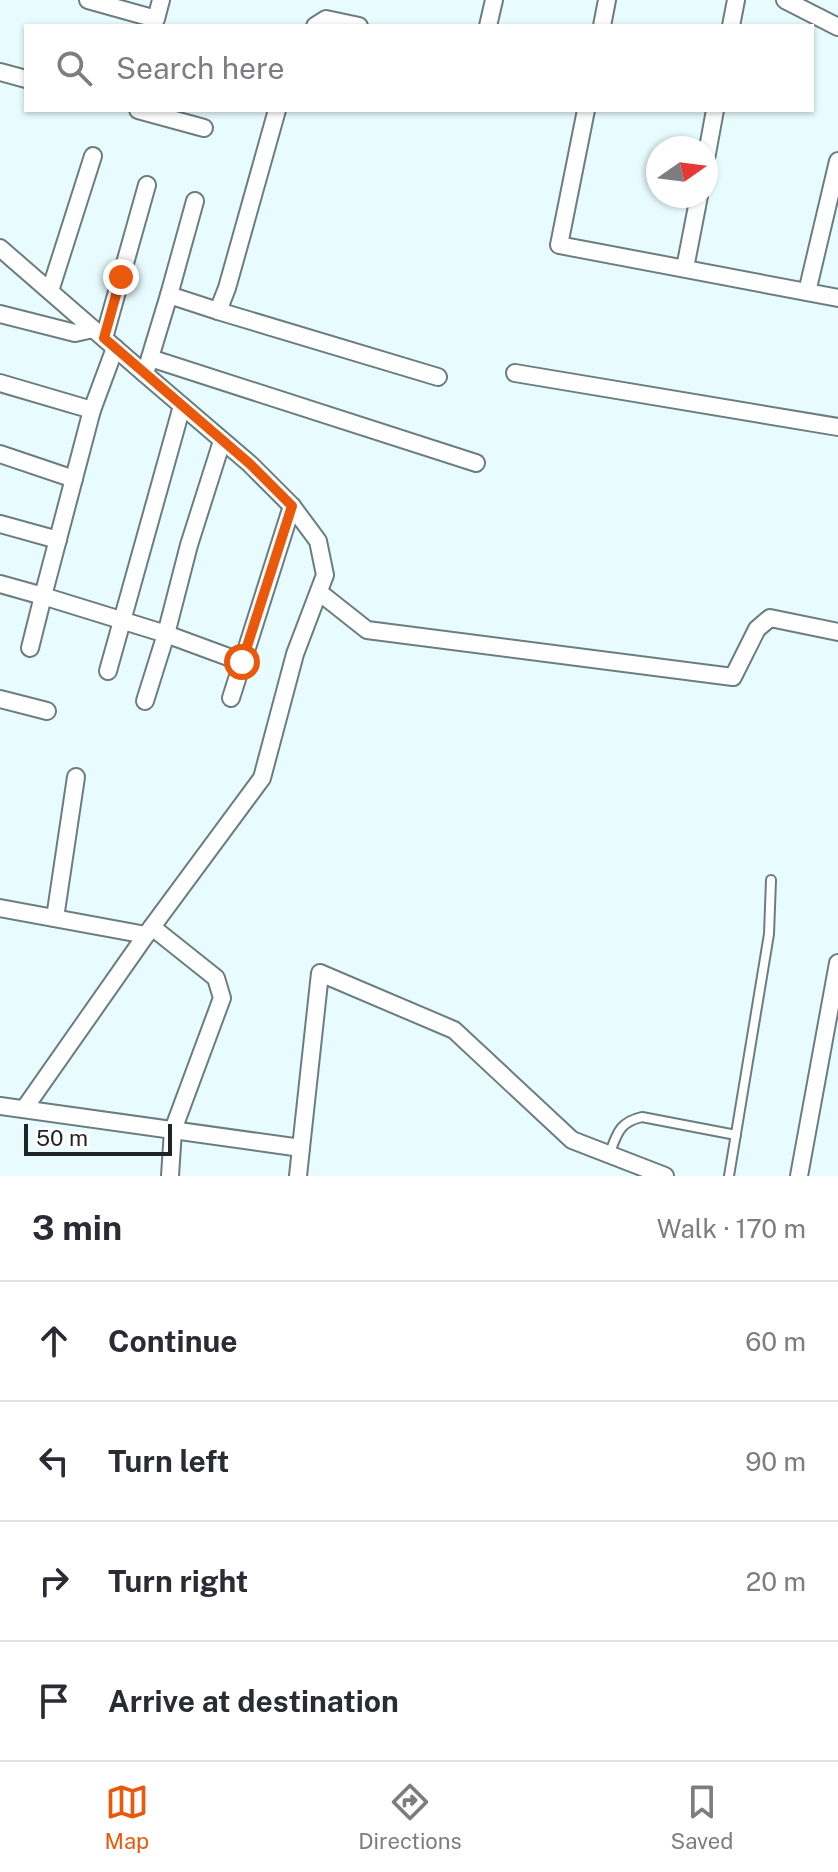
<!DOCTYPE html>
<html lang="en">
<head>
<meta charset="utf-8">
<style>
	:root { --surface:#fff; --page:#f2f2f3; --text:#2b2b33; --muted:#7c7c81; --line:#e1e1e2; --accent:#ea580c }
	body { margin:0; font-family:"Public Sans",sans-serif; background:var(--page); color:var(--text) }
	.compass { position:absolute; left:646px; top:136px; width:72px; height:72px; border-radius:50%; background:var(--surface); box-shadow:0 2px 6px #0004; rotate:76deg }
	.scale { position:absolute; left:24px; bottom:20px; width:148px; box-sizing:border-box; padding-left:8px; border:4px solid #1d2425; border-top:0; font-size:22px; line-height:28px; white-space:nowrap; color:#1d2425; -webkit-text-stroke:6px #fff; paint-order:stroke }
	.stop { position:absolute; width:24px; height:24px; margin:-18px; border:6px solid #ea580c; border-radius:50%; background:#fff }
	.stop.end { background:#ea580c; border-color:#fff; box-shadow:0 2px 8px #0008 }
	.list { margin:0; padding:0; list-style:none }
	h2 { display:flex; justify-content:space-between; align-items:center; height:104px; margin:0; padding:0 32px; font-size:34px }
	h2 small { font-size:26px; font-weight:400; color:var(--muted) }
	.list li { display:grid; grid-template-columns:52px 1fr auto; gap:24px; align-items:center; box-sizing:border-box; height:120px; padding:0 32px; border-top:2px solid var(--line) }
	.list b { display:block; font-size:30px; white-space:nowrap }
	.list em { font-size:26px; font-style:normal; color:var(--muted) }
	.icon { flex:none; width:44px; height:44px; fill:none; stroke:currentColor; stroke-width:2; stroke-linecap:round; stroke-linejoin:round }
	.map { position:relative; flex:none; width:838px; height:1176px; overflow:hidden }
	.search { position:absolute; background:var(--surface); box-shadow:0 2px 6px #0004; left:24px; right:24px; top:24px; height:88px; display:flex; align-items:center; gap:20px; box-sizing:border-box; padding:0 28px; border-radius:0px; color:var(--muted); font-size:30px }
	.sheet { height:584px; background:var(--surface) }
	nav { display:flex; justify-content:space-around; align-items:center; box-sizing:border-box; height:112px; border-top:2px solid var(--line); background:var(--surface); font-size:22px; color:var(--muted) }
	nav a { display:grid; justify-items:center; gap:4px }
	nav .on { color:var(--accent) }
	.map>svg:first-child { display:block }
	.lines { fill:none; stroke-linecap:round; stroke-linejoin:round }
	.lane-casing { stroke:#6c7d80; stroke-width:12 }
	.street-casing { stroke:#6c7d80; stroke-width:20 }
	.lane { stroke:#fff; stroke-width:8 }
	.street { stroke:#fff; stroke-width:16 }
	.route { stroke:#ea580c; stroke-width:10 }
</style>
</head>
<body>
<div class="map">
<svg width="838" height="1176" viewBox="0 0 838 1176">
	<rect width="100%" height="100%" fill="#e8fbfe"/>
	<g class="lines">
		<defs>
			<g id="lane">
				<path d="M 609,1155 C 617,1134 619,1122 642,1117 L 736,1135"/>
				<polyline points="729,1176 769,934 771,880"/>
			</g>
			<g id="street">
				<polyline points="88,0 156,19 161,0"/>
				<polyline points="785,0 838,27"/>
				<polyline points="315,26 326,19 359,26"/>
				<polyline points="488,26 494,0"/>
				<polyline points="602,26 607,0"/>
				<polyline points="731,26 736,0"/>
				<polyline points="0,72 26,79"/>
				<polyline points="138,110 204,128"/>
				<polyline points="586,110 559,245 838,298"/>
				<polyline points="706,159 715,110"/>
				<polyline points="0,248 145,374"/>
				<polyline points="685,268 699,196"/>
				<polyline points="50,291 93,156"/>
				<polyline points="807,292 838,161"/>
				<polyline points="169,295 195,201"/>
				<polyline points="218,311 438,377"/>
				<polyline points="0,314 75,333 93,329"/>
				<polyline points="104,338 147,185"/>
				<polyline points="150,358 476,463"/>
				<polyline points="515,373 838,427"/>
				<polyline points="0,383 92,410 115,348"/>
				<polyline points="92,410 43,596 166,634 189,545 222,441"/>
				<polyline points="0,454 74,479"/>
				<polyline points="0,524 58,540"/>
				<polyline points="0,584 43,596 30,648"/>
				<polyline points="319,592 367,630 733,677 757,629 770,618 838,632"/>
				<polyline points="108,671 182,406"/>
				<polyline points="231,698 292,506"/>
				<polyline points="0,699 47,711"/>
				<polyline points="145,701 166,634 242,662"/>
				<polyline points="0,908 146,935 262,778 295,654 325,575 318,541 292,506 250,464 145,374 169,295 218,311 227,288 277,110"/>
				<polyline points="55,918 76,777"/>
				<polyline points="152,927 216,978 222,998 173,1130 170,1176"/>
				<polyline points="0,1106 301,1148 320,973 454,1030 572,1140 665,1176"/>
				<polyline points="24,1109 146,935"/>
				<polyline points="298,1176 301,1148"/>
				<polyline points="799,1176 838,963"/>
			</g>
		</defs>
		<!-- lane casing -->
		<use href="#lane" class="lane-casing"/>
		<!-- street casing -->
		<use href="#street" class="street-casing"/>
		<!-- lane -->
		<use href="#lane" class="lane"/>
		<!-- street -->
		<use href="#street" class="street"/>
	</g>
	<g class="lines">
		<!-- route -->
		<polyline class="route" points="121,277 104,338 250,464 292,506 242,662"/>
	</g>
</svg>
<svg class="compass" viewBox="-18 -18 36 36"><path d="M0-13l5 13h-10z" fill="#e53935"/><path d="M0 13l5-13h-10z" fill="#7c7c81"/></svg>
<div class="scale">50 m</div>
<div class="stop" style="left:242px;top:662px"></div>
<div class="stop end" style="left:121px;top:277px"></div>
<div class="search"><svg class="icon" aria-label="search" viewBox="0 0 24 24"><circle cx="10" cy="10" r="6"/><path d="M15 15l6 6"/></svg>Search here</div>
</div>
<section class="sheet">
<h2>3 min<small>Walk · 170 m</small></h2>
<ul class="list">
<li><svg class="icon" aria-label="ahead" viewBox="0 0 24 24"><path d="M12 20V5M6 11l6-6 6 6"/></svg><div><b>Continue</b></div><em>60 m</em></li>
<li><svg class="icon" aria-label="left" viewBox="0 0 24 24"><path d="M17 20v-9H6M10 6l-5 5 5 5"/></svg><div><b>Turn left</b></div><em>90 m</em></li>
<li><svg class="icon" aria-label="right" viewBox="0 0 24 24"><path d="M7 20v-9h11M14 6l5 5-5 5"/></svg><div><b>Turn right</b></div><em>20 m</em></li>
<li><svg class="icon" aria-label="arrive" viewBox="0 0 24 24"><path d="M6 21V4h12l-3 4 3 4H6"/></svg><div><b>Arrive at destination</b></div></li>
</ul>
</section>
<nav>
<a class="on"><svg class="icon" aria-label="map" viewBox="0 0 24 24"><path d="M3 6l6-2 6 2 6-2v14l-6 2-6-2-6 2zM9 4v14M15 6v14"/></svg>Map</a>
<a><svg class="icon" aria-label="directions" viewBox="0 0 24 24"><path d="M12 3l9 9-9 9-9-9zM9 14v-3h6M13 9l2 2-2 2"/></svg>Directions</a>
<a><svg class="icon" aria-label="saved" viewBox="0 0 24 24"><path d="M7 4h10v16l-5-4-5 4z"/></svg>Saved</a>
</nav>
</body>
</html>
